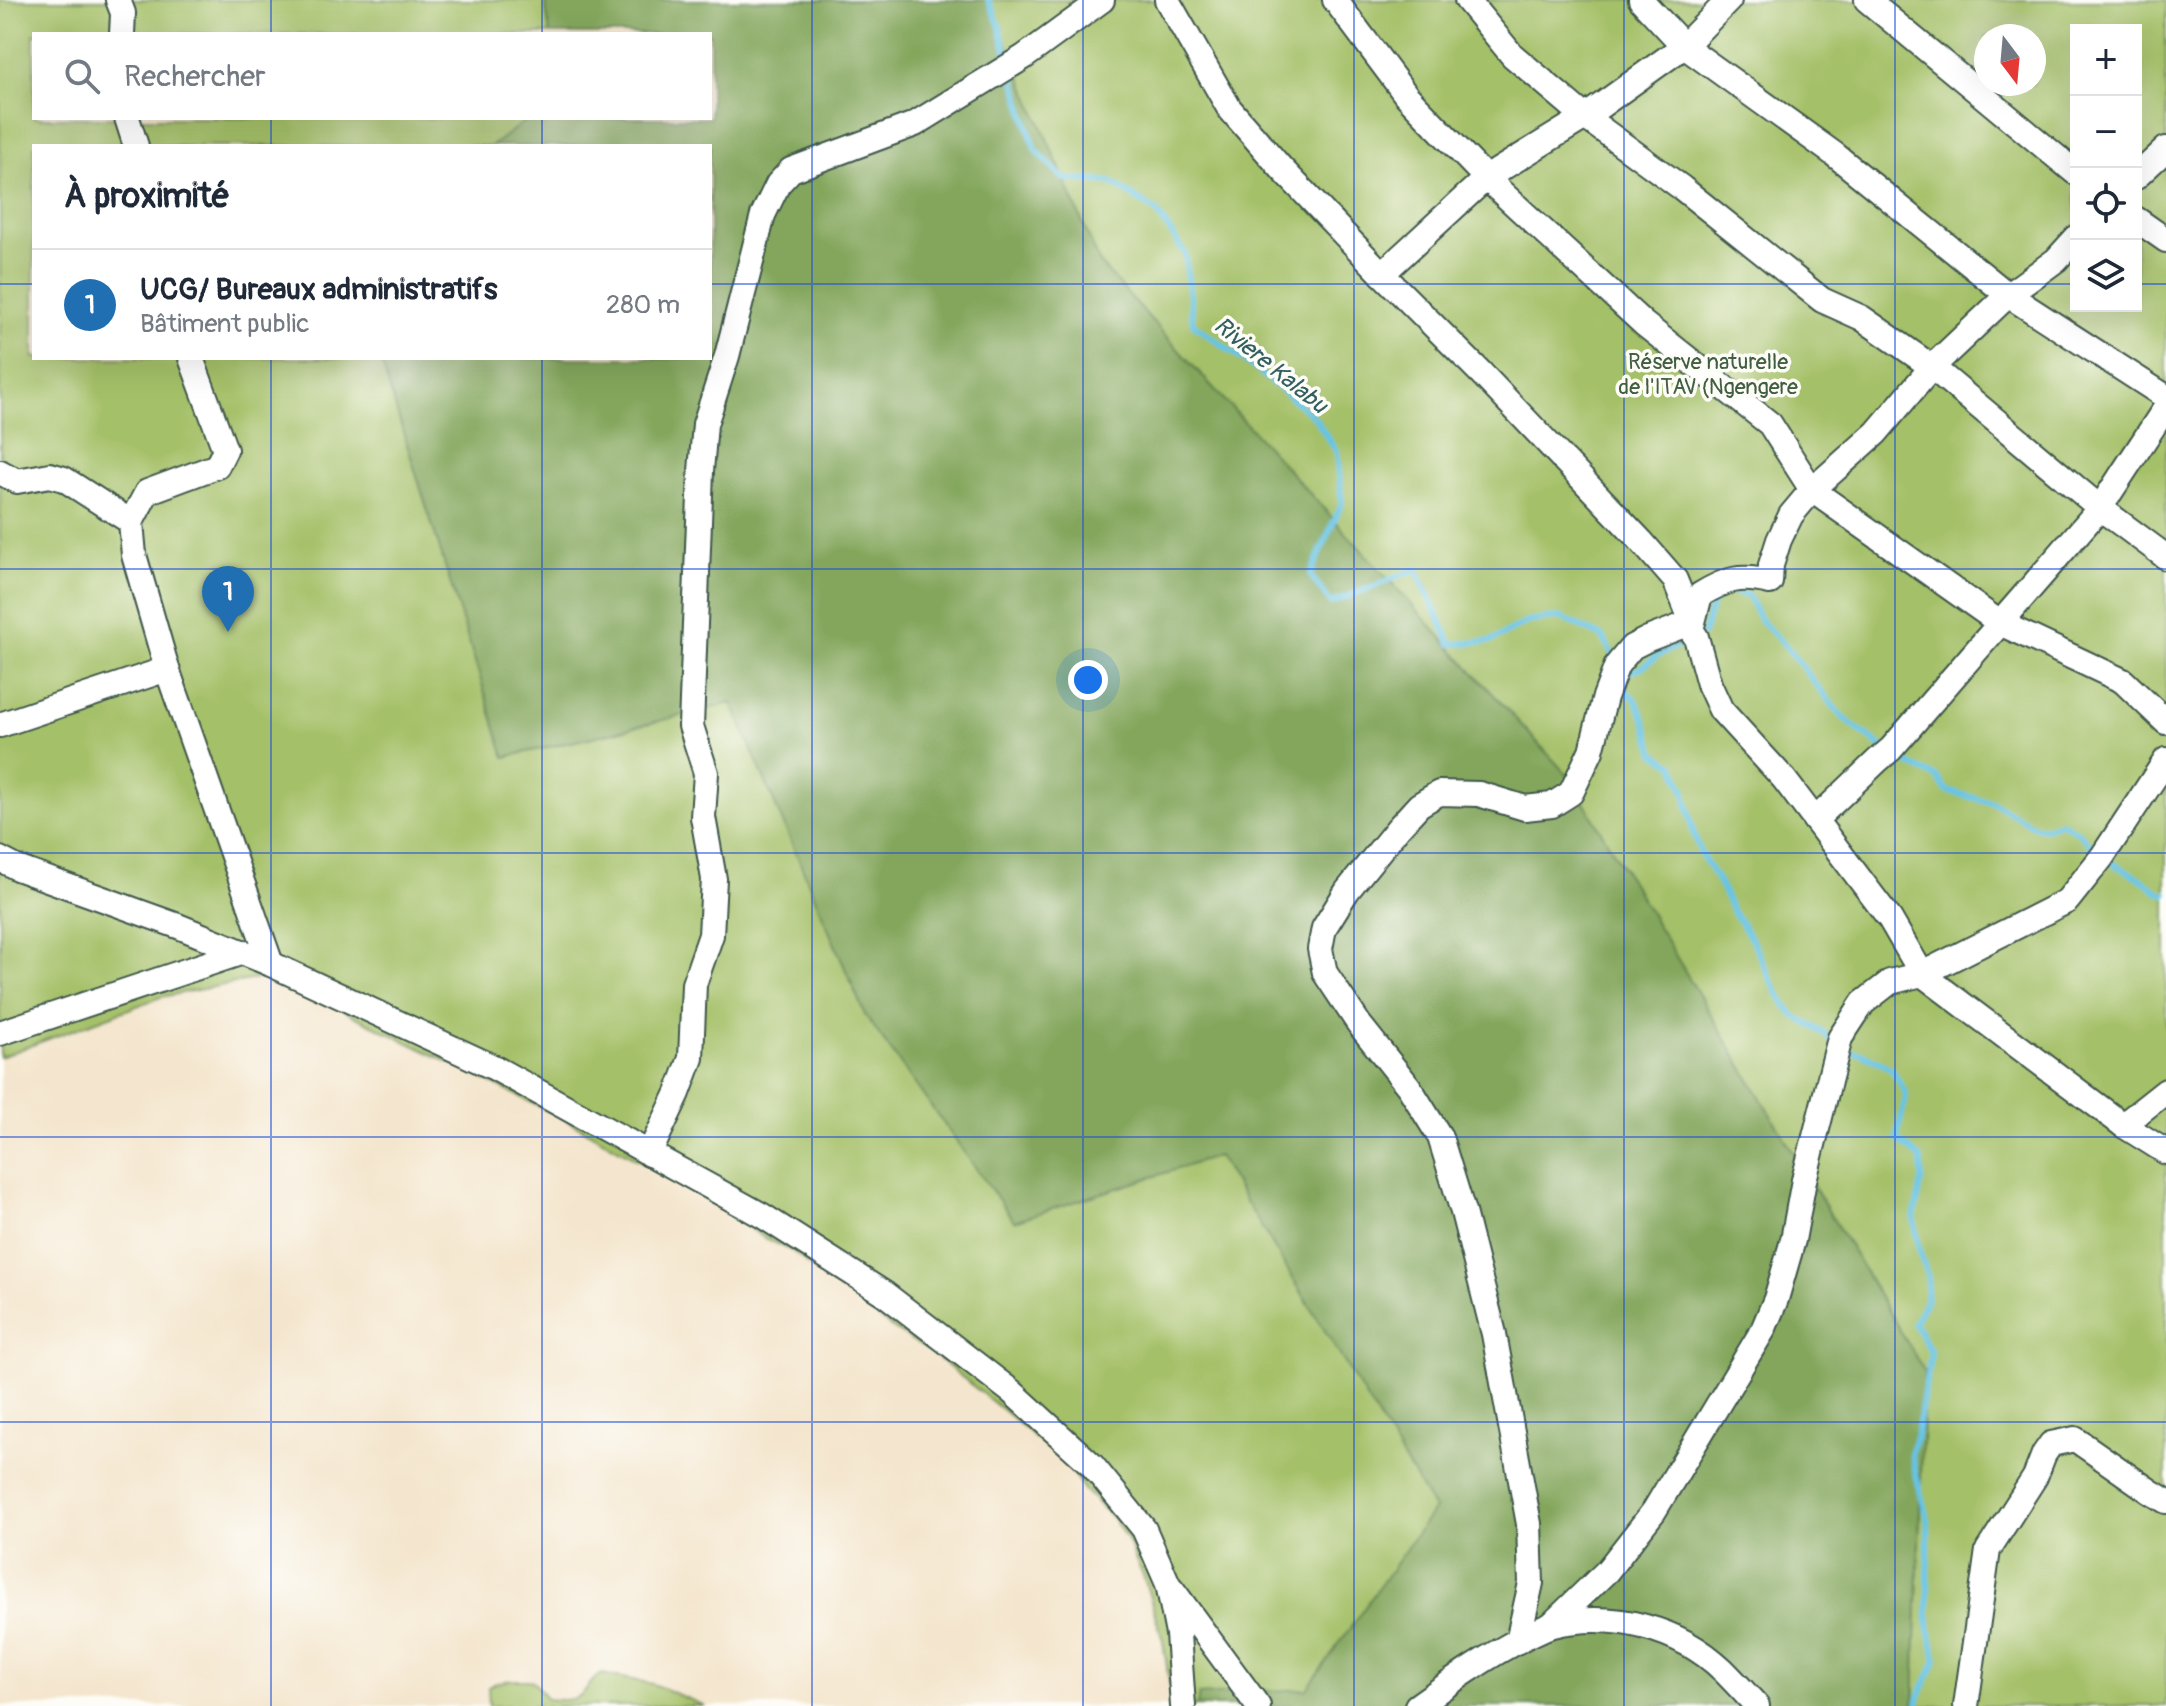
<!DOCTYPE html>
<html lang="fr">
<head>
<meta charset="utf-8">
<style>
	:root { --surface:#fff; --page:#f2f2f3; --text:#1f2937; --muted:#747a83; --line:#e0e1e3; --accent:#1f6fb2 }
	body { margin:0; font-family:Pangolin,sans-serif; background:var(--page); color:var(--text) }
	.controls { position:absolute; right:24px; top:24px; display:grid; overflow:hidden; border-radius:0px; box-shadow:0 8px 32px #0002 }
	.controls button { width:72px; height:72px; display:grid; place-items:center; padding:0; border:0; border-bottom:2px solid var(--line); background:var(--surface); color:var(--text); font:40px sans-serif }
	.compass { position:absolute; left:1974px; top:24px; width:72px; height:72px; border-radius:50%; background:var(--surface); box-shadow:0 8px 32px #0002; rotate:164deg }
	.you { position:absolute; left:1088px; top:680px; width:28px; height:28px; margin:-20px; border:6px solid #fff; border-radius:50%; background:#1a73e8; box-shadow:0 0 0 12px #1a73e833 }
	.badge { display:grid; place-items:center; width:52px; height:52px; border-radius:50%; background:var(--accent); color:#fff; font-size:26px; font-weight:700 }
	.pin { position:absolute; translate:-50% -66px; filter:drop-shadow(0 2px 4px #0008) }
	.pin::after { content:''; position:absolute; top:42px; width:28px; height:24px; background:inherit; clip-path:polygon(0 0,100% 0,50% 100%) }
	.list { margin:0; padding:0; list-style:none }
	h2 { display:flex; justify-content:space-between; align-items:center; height:104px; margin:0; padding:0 32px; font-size:34px }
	h2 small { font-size:26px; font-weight:400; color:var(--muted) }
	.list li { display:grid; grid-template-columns:52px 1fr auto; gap:24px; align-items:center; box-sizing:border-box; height:112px; padding:0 32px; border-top:2px solid var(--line) }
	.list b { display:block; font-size:30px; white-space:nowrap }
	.list p { margin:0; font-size:26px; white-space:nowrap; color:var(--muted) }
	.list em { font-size:26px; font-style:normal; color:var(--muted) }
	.icon { flex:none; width:44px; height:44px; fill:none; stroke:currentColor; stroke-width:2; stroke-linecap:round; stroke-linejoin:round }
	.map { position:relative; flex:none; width:2166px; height:1706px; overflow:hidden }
	.search { position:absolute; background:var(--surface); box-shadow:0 8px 32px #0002; left:32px; top:32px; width:680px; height:88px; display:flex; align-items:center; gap:20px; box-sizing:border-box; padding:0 28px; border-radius:0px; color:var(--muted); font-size:30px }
	.panel { position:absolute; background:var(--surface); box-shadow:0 8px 32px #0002; left:32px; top:144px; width:680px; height:216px; border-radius:0px }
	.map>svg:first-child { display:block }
	.green { fill:#a4c067; stroke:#627e4e; stroke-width:2; fill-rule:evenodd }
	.forest { fill:#83a65c; stroke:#517248; stroke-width:2 }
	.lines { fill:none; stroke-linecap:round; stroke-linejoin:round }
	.stream { stroke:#66c4e4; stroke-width:6 }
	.minor-casing { stroke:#3f564b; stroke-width:28 }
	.minor { stroke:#fff; stroke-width:24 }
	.grid { fill:none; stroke:#1d4ed8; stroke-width:2; stroke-opacity:0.55 }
	.labels { text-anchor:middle; stroke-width:7; stroke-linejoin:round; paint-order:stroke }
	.park-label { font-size:22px; fill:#405e41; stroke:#fdfcf7 }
	.water-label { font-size:24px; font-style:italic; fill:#315f60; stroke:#fdfcf7 }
</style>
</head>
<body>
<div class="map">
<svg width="2166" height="1706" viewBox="0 0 2166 1706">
	<rect width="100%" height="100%" fill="#fdfcf7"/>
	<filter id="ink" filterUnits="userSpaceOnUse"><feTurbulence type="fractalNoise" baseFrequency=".0125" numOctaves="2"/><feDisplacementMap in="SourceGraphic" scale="16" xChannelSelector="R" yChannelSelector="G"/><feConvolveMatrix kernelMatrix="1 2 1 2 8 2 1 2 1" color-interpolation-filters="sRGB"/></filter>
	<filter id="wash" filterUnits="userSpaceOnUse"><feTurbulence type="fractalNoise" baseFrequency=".006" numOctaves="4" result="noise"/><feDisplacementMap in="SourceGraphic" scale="32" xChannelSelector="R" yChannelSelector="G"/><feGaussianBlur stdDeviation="1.8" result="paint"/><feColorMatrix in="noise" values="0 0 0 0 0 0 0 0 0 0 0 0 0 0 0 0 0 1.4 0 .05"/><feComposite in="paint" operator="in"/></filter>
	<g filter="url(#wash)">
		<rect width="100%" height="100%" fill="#f4e6ce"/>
		<!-- green -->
		<g class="green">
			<polygon points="0,0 545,0 550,34 34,34 34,118 529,118 492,146 34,146 34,358 380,358 505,757 614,732 732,702 865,1015 1218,1156 1435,1509 1307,1690 1199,1695 1197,1706 1170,1706 1170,1687 1163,1641 1144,1578 1126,1538 1112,1517 1085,1491 1067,1465 1010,1416 932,1353 891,1327 817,1272 794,1252 761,1236 711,1201 563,1118 354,1016 319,995 276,975 161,997 0,1057"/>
			<path d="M 988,0 L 2166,0 L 2166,1706 L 1914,1706 L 1924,1371 L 1568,776 L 1100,264 ZM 2076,30 L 2136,30 L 2136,306 L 2076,306 ZM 1986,36 L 2034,36 L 2034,84 L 1986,84 Z"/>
			<path d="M 602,1674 L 653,1684 L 705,1706 L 489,1706 L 488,1687 L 496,1683 L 510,1680 L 529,1680 L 533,1681 L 547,1699 C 558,1700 573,1702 582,1694 C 590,1686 591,1679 602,1674 Z"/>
		</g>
		<!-- forest -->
		<polygon class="forest" points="545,0 988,0 1100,264 1568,776 1924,1371 1914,1706 1197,1706 1199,1695 1307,1689 1434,1509 1218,1156 1014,1221 865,1015 732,703 614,732 505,757 380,358 710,358 710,146 492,146 529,118 710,118 710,34 550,34"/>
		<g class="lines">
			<!-- stream -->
			<g class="stream">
				<polyline points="988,0 999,24 1008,58"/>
				<polyline points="1012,72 1035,149 1064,179 1111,182 1156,211 1185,253 1193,324 1257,370 1315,418 1337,452 1342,503 1310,575 1331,603 1416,569 1451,644 1491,641 1527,622 1560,617 1603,637 1614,658"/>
				<polyline points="1729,591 1748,596 1761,621 1783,643 1842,717 1883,748"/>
				<polyline points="1703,634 1713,604 1720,594"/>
				<polyline points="1622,676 1644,666 1657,656 1689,640"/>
				<polyline points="1618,682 1636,700 1645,720 1655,753 1674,765 1685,792 1693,832 1702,856 1721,886 1732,910 1751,938 1777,992 1793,1015 1822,1032 1833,1042"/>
				<polyline points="1892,754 1909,764 1938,778 1947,791 1994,803 2030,824 2044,829 2061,822 2078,832 2099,854"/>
				<polyline points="2108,861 2140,878 2160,893 2166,894"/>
				<polyline points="1841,1051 1861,1053 1892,1069 1906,1094 1897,1139 1921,1159 1922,1180 1914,1218 1919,1250 1928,1278 1926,1301 1914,1323 1931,1352 1917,1433 1911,1454 1928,1523 1928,1626 1937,1660 1920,1694 1918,1706"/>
			</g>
		</g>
	</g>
	<g filter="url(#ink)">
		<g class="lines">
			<defs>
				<g id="minor">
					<polyline points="118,0 123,13 122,34"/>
					<polyline points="1167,0 1229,108 1281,168 1382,274 1481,373 1641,541 1675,580 1692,622"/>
					<polyline points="1335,0 1406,95 1486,178 1644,324 1770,424 1812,490 2000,623 2123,681 2166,722"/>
					<polyline points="1467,0 1512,55 1585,117 1682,188 1822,300 1862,318 1932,367 2100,508 2166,557"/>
					<polyline points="1641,0 1684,46 1834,154 2008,295 2166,397"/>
					<polyline points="1867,0 2076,173"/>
					<polyline points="127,118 136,146"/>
					<polyline points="2136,177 2166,149"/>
					<polyline points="2136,219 2166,240"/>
					<path d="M 2076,238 L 2056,260 L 2008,295 L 1932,367 L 1876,433 L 1812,490 L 1791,515 L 1779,540 L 1771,565 L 1770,582 C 1740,575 1726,579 1700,595 L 1691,630 L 1696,637 L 1709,684 L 1721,710 L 1784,779 L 1890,919 L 1922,974 L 2123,1125 L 2166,1152"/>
					<polyline points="1382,274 1486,178 1585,117 1684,46 1729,0"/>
					<polyline points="191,358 225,450 217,466 147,492 131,522 134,555 167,669 271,964"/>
					<polyline points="0,472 17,481 50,475 64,479 131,522"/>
					<polyline points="0,725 167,669"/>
					<polyline points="1815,820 1878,760 1891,749 2100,508 2166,407"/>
					<polyline points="0,859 17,868 178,926 271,964 493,1067 763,1216 885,1294 1012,1392 1092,1465 1144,1529 1168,1584 1178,1634 1183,1706"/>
					<polyline points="0,1033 243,952"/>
					<polyline points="2123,1125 2166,1091"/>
					<polyline points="649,1154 678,1093 691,1058 694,984 711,935 714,879 703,817 706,773 691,726 701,471 705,424 727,356 763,215 778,184 791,170 915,124 1024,57 1102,0"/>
					<polyline points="1172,1589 1258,1706"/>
					<polyline points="1551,1625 1607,1571 1654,1511 1763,1330 1776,1299 1793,1240 1804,1180 1840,1038 1863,1003 1890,982 1922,974 2067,901 2102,857 2166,760"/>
					<polyline points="1518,1641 1531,1583 1529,1524 1494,1334 1463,1212 1440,1137 1409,1087 1359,1024 1325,973 1320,949 1324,928 1347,891 1398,828 1419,805 1439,793 1479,794 1525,808 1552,805 1571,793 1591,751 1605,697 1617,665 1632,647 1648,639 1692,622"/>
					<path d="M 1417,1706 C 1452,1681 1487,1656 1525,1637 C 1534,1633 1544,1627 1553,1625 C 1613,1611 1679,1628 1723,1670 C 1735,1682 1746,1694 1757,1706"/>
					<polyline points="1966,1706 1988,1550 2035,1477 2044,1454 2051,1444 2075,1439 2151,1492 2166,1501"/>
				</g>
			</defs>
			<!-- minor casing -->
			<use href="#minor" class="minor-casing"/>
			<!-- minor -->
			<use href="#minor" class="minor"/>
		</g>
	</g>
	<!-- grid -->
	<path class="grid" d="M 271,0 L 271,34M 542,0 L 542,34M 812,0 L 812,1706M 1083,0 L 1083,1706M 1354,0 L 1354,1706M 1624,0 L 1624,1706M 1895,0 L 1895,1706M 271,118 L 271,146M 542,118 L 542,146M 0,284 L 34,284M 710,284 L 2076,284M 2136,284 L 2166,284M 271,358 L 271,1706M 542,358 L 542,1706M 0,569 L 2166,569M 0,853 L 2166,853M 0,1137 L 2166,1137M 0,1422 L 2166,1422"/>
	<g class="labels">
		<!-- park labels -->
		<g class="park-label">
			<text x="1708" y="369">Réserve naturelle<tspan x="1708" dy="25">de l'ITAV (Ngengere</tspan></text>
		</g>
		<!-- water labels -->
		<g class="water-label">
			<text transform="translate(1271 365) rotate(39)" y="8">Riviere Kalabu</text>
		</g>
	</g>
</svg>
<div class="controls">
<button>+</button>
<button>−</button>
<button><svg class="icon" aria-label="locate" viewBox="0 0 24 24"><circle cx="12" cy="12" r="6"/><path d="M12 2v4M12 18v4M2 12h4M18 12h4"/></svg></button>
<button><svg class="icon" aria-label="layers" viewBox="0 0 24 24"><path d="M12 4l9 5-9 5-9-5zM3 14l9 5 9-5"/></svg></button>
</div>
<svg class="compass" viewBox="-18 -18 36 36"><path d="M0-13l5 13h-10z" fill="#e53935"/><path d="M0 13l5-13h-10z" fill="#747a83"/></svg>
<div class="you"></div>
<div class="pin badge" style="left:228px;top:632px">1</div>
<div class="search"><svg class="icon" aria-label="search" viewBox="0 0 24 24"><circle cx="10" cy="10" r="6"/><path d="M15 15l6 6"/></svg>Rechercher</div>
<section class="panel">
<h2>À proximité<small></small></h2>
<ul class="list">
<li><span class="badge">1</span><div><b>UCG/ Bureaux administratifs</b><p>Bâtiment public</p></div><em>280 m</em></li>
</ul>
</section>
</div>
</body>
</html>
